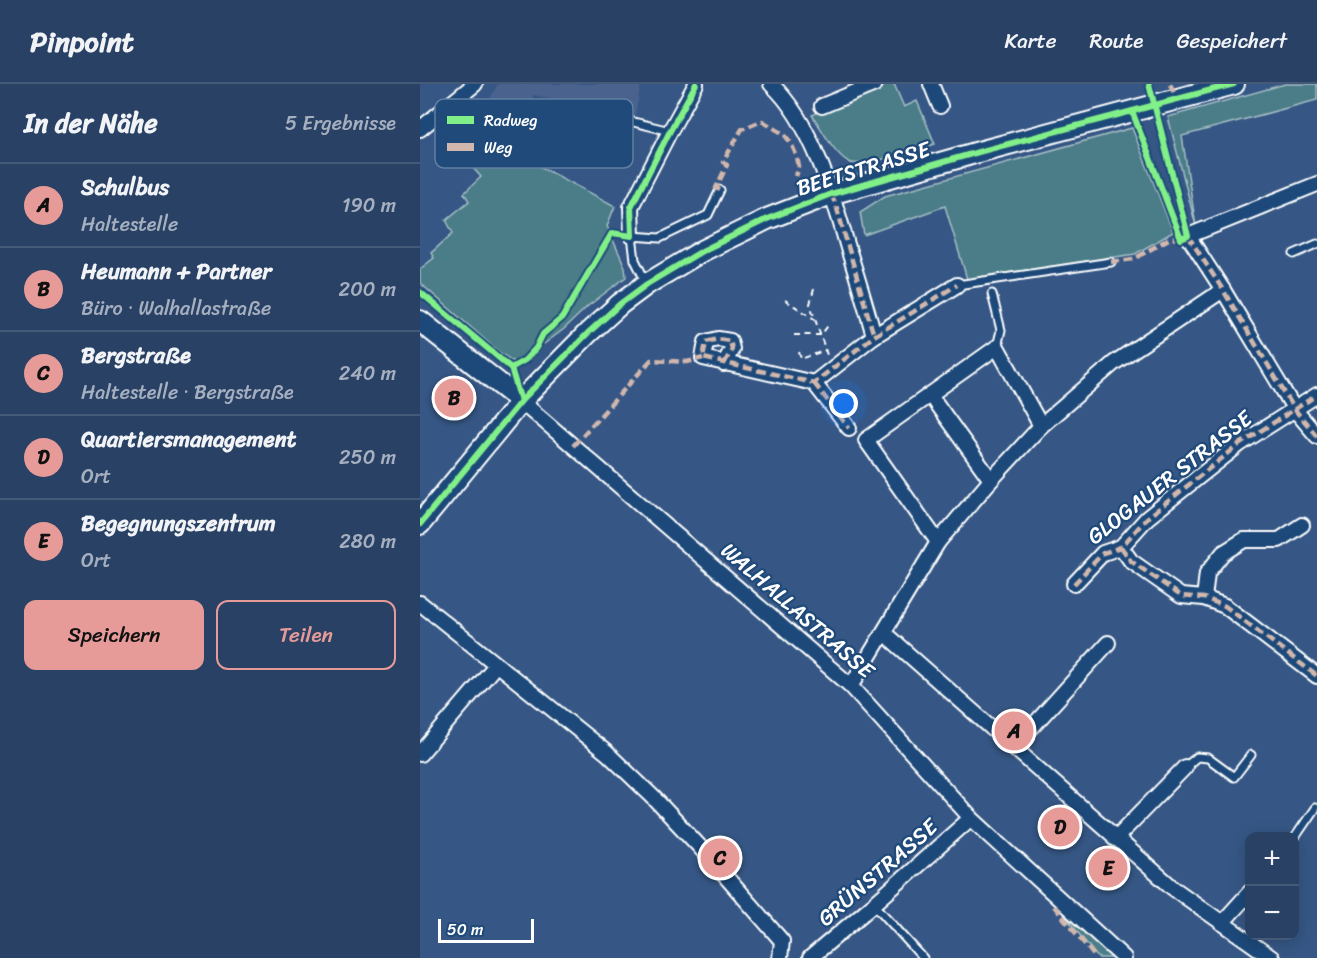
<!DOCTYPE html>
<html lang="de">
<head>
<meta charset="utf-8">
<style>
	:root { --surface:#284164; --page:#30486a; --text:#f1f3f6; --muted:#a5afbf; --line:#445a78; --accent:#e69b98 }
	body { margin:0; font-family:Sriracha,sans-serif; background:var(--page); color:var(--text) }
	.controls { position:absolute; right:18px; bottom:18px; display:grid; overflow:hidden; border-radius:12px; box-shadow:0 3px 15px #0003 }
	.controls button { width:54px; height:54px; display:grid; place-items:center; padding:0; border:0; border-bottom:2px solid var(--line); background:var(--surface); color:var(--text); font:30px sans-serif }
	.scale { position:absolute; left:18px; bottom:15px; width:96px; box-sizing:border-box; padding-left:6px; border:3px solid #fff; border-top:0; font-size:16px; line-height:21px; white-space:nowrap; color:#fff; -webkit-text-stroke:4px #1f4a7a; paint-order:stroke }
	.you { position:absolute; left:424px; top:320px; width:21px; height:21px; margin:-15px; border:4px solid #fff; border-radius:50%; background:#1a73e8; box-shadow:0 0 0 9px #1a73e833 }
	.badge { display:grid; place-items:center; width:39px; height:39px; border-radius:50%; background:var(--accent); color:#111; font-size:20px; font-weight:700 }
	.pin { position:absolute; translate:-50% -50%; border:3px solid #fff; box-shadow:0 2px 6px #0006 }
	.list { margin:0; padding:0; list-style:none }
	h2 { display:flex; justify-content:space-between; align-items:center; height:78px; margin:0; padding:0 24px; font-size:26px }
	h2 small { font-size:20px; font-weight:400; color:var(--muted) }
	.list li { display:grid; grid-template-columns:39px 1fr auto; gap:18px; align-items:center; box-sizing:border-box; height:84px; padding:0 24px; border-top:2px solid var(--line) }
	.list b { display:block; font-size:22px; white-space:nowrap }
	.list p { margin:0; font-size:20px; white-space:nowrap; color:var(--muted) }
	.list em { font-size:20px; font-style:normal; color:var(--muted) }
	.actions { display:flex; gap:12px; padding:18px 24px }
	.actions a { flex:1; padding:14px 0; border:2px solid var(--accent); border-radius:12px; text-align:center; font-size:21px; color:var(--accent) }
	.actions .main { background:var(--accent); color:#111 }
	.map { position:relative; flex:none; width:897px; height:874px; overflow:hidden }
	header { display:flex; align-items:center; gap:36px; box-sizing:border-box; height:84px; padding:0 30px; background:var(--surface); border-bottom:2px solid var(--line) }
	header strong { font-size:28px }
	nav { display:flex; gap:33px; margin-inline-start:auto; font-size:21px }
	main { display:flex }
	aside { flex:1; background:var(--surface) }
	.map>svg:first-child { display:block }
	.built { fill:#4a638e }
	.green { fill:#4b7d88; stroke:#a5bec4; stroke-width:1.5 }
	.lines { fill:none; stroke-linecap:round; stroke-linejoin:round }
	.lane-casing { stroke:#fff; stroke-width:11 }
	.street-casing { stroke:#fff; stroke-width:18 }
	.secondary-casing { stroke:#fff; stroke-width:24 }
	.path { stroke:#fff; stroke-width:2; stroke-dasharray:6 4.5; stroke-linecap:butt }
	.lane { stroke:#1f4a7a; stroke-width:7 }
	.street { stroke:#1f4a7a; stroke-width:14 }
	.secondary { stroke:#1f4a7a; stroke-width:20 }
	.quiet { stroke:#d1b7ad; stroke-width:4.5; stroke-dasharray:9 4.5; stroke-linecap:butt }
	.cycleway-casing { stroke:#1f4a7a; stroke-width:10 }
	.cycleway { stroke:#82f089; stroke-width:6 }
	.labels { text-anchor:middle; stroke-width:4.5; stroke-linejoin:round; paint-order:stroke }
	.street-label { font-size:22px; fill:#fff; stroke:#1f4a7a }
	.key { fill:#1f4a7a; stroke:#6280a2; stroke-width:1.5 }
	.key-label { font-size:16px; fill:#fff }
</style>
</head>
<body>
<header>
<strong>Pinpoint</strong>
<nav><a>Karte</a><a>Route</a><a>Gespeichert</a></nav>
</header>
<main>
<aside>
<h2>In der Nähe<small>5 Ergebnisse</small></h2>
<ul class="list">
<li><span class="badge">A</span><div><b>Schulbus</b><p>Haltestelle</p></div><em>190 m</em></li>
<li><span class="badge">B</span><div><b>Heumann + Partner</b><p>Büro · Walhallastraße</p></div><em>200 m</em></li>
<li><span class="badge">C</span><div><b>Bergstraße</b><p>Haltestelle · Bergstraße</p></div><em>240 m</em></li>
<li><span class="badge">D</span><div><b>Quartiersmanagement</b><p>Ort</p></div><em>250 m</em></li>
<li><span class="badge">E</span><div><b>Begegnungszentrum</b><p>Ort</p></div><em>280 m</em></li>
</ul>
<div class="actions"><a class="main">Speichern</a><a>Teilen</a></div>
</aside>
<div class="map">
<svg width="897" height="874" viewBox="0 0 897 874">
	<rect width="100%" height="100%" fill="#365785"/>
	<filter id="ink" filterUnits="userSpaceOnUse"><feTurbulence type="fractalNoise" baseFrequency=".0167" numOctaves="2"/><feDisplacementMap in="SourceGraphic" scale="12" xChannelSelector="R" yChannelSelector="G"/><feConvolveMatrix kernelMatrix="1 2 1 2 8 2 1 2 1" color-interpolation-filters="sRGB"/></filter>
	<g filter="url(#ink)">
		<!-- built -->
		<polygon class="built" points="78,0 221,0 215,32 114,11 101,34 68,18"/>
		<!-- green -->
		<g class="green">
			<path d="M 465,0 L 474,0 L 484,23 L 497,17 L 515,60 C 500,64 440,85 429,78 C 414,70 402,45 392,31 Z"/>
			<polygon points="865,0 897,0 897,16 762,52 776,142 748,33"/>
			<polygon points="58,19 103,43 93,68 195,122 187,142 205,183 206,193 168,222 144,245 124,260 116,257 104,272 95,279 78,267 0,199 0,185 14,174 11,169 33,149 26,136 49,117 44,109 61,93 13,39 19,34 27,42"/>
			<polygon points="712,44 753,148 715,170 547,195 525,122 444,151 440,128 465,112"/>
			<polygon points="634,818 695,874 678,874"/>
		</g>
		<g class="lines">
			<defs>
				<g id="lane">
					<polyline points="162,49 173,28 250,47"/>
					<polyline points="874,170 897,160"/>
					<polyline points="226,198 215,176 212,152 240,154 288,131 300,106"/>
					<polyline points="537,201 691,178"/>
					<polyline points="572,210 581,246 577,263"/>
					<polyline points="765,683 777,673 788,674 814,693 831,671"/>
					<polyline points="874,755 895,724"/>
					<polyline points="454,820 503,874"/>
				</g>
				<g id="street">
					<path d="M 351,0 C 392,38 413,111 428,164 C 437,193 446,222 454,252"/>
					<polyline points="511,0 520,22"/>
					<polyline points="402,22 455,0"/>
					<polyline points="0,45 55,0"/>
					<polyline points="897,100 768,152 803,206 875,326 897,352"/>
					<polyline points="212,152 211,123 250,47 276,0"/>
					<polyline points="304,280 312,265 310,257 298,255 286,258 283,274 394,299 454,252 537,201"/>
					<polyline points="394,299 429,344"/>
					<polyline points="510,311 571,396"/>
					<polyline points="101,317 431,602 551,734 704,874"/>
					<polyline points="518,458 446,356 577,263 621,342"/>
					<polyline points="701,463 711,477 761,512 784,514 805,522 897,592"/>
					<polyline points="654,500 683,469 701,463 727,434 820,360 897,311"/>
					<polyline points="784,514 787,489 803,469 824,456 859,456 882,441"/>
					<polyline points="0,519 187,669 233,713 279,762 362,857 360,874"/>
					<polyline points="464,549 753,804 852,874"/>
					<polyline points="431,602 518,458 571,396 621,342 694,279 803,206"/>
					<polyline points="594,663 688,559"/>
					<polyline points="0,670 76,581"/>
					<polyline points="695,755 765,683"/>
					<polyline points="802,839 830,808"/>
					<polyline points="390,874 454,820 551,734"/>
				</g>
				<g id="secondary">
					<polyline points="0,237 101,317"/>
					<polyline points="0,440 101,317 168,249 200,220 227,200 282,167 347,135 411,110 562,67 814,0"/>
				</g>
			</defs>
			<!-- lane casing -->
			<use href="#lane" class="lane-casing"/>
			<!-- street casing -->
			<use href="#street" class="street-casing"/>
			<!-- secondary casing -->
			<use href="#secondary" class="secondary-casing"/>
			<!-- path -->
			<g class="path">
				<polyline points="394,205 390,220 407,271"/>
				<polyline points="365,216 396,236"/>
				<polyline points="374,251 401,251 410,239"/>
				<polyline points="379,268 381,275 406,266"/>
			</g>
			<!-- lane -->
			<use href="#lane" class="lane"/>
			<!-- street -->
			<use href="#street" class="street"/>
			<!-- secondary -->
			<use href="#secondary" class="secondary"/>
			<!-- quiet -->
			<g class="quiet">
				<polyline points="750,0 757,15"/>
				<polyline points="300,106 296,104 307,81 303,78 322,45 342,37 364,50 371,59 377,73 379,83 376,92"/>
				<polyline points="411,110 416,121 454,252"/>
				<polyline points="768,152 803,206 875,326 897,352"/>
				<polyline points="691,178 714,175 750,154 761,155"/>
				<polyline points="304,280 312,265 310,257 298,255 286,258 283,274 394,299 454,252 537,201"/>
				<polyline points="394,299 429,344"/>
				<polyline points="153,362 231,276 267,278 283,274"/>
				<polyline points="701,463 711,477 761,512 784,514 805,522 897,592"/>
				<polyline points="654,500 683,469 701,463 727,434 820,360 897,311"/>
				<polyline points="634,822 676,874"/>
			</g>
			<defs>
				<g id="cycleway">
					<polyline points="712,27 761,155 768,152 729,0"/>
					<polyline points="0,208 91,284 101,317"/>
					<polyline points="91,284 105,276 116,264 123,250 142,234 192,149 212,152 211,123 250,47 276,0"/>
					<polyline points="0,440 101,317 168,249 200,220 227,200 282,167 347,135 411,110 562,67 814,0"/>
				</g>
			</defs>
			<!-- cycleway casing -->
			<use href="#cycleway" class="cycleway-casing"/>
			<!-- cycleway -->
			<use href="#cycleway" class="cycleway"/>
		</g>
	</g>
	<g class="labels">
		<!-- street labels -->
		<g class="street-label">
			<text transform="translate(443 84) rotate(-17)" y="8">BEETSTRASSE</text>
			<text transform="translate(749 393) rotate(-38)" y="8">GLOGAUER STRASSE</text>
			<text transform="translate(378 526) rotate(41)" y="8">WALHALLASTRASSE</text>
			<text transform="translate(457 788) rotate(-41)" y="8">GRÜNSTRASSE</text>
		</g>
	</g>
	<!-- legend -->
	<rect x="15" y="15" width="198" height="69" rx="9" class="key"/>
	<rect x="27" y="32" width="27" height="8" fill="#82f089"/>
	<rect x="27" y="59" width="27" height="8" fill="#d1b7ad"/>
	<g class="key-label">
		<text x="64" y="42">Radweg</text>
		<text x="64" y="69">Weg</text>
	</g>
</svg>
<div class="controls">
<button>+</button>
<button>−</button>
</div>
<div class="scale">50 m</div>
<div class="you"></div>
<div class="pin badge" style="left:594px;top:647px">A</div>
<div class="pin badge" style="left:34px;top:314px">B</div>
<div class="pin badge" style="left:300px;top:774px">C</div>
<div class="pin badge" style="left:640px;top:743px">D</div>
<div class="pin badge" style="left:688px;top:784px">E</div>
</div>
</main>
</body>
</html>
